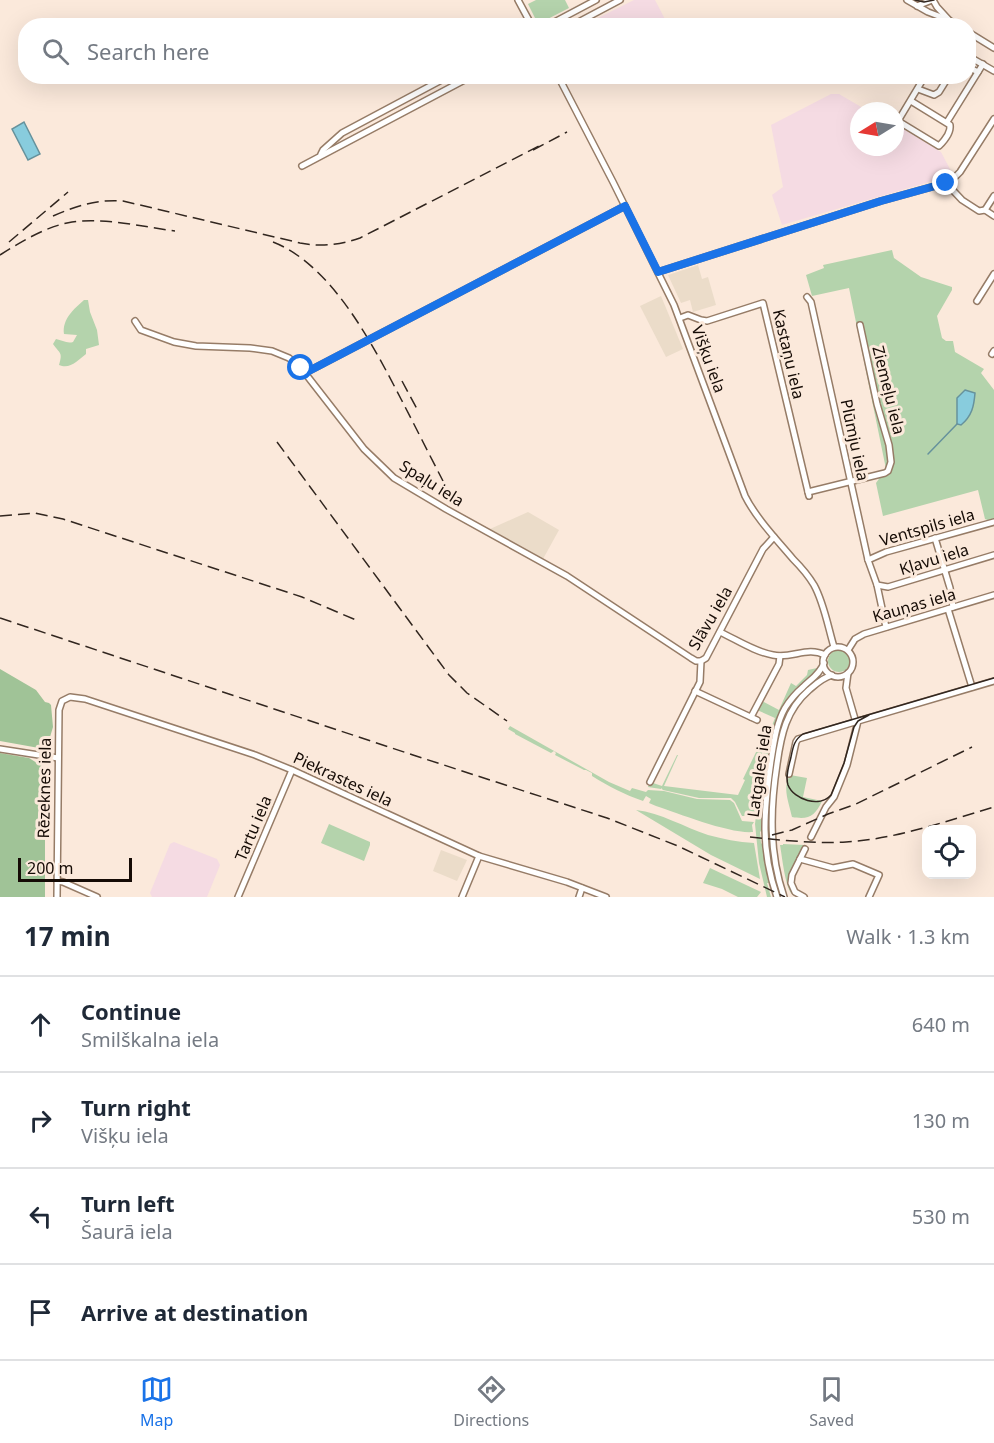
<!DOCTYPE html>
<html lang="en">
<head>
<meta charset="utf-8">
<style>
	:root { --surface:#fff; --page:#f6f6f7; --text:#1f2937; --muted:#747a83; --line:#e0e1e3; --accent:#1a73e8 }
	body { margin:0; font-family:"Noto Sans",sans-serif; background:var(--page); color:var(--text) }
	.controls { position:absolute; right:18px; bottom:18px; display:grid; overflow:hidden; border-radius:12px; box-shadow:0 6px 24px #0002 }
	.controls button { width:54px; height:54px; display:grid; place-items:center; padding:0; border:0; border-bottom:2px solid var(--line); background:var(--surface); color:var(--text); font:30px sans-serif }
	.compass { position:absolute; left:850px; top:102px; width:54px; height:54px; border-radius:50%; background:var(--surface); box-shadow:0 6px 24px #0002; rotate:259deg }
	.scale { position:absolute; left:18px; bottom:15px; width:114px; box-sizing:border-box; padding-left:6px; border:3px solid #150b05; border-top:0; font-size:16px; line-height:21px; white-space:nowrap; color:#150b05; -webkit-text-stroke:4px #fbe9db; paint-order:stroke }
	.stop { position:absolute; width:18px; height:18px; margin:-14px; border:4px solid #1a73e8; border-radius:50%; background:#fff }
	.stop.end { background:#1a73e8; border-color:#fff; box-shadow:0 2px 6px #0008 }
	.list { margin:0; padding:0; list-style:none }
	h2 { display:flex; justify-content:space-between; align-items:center; height:78px; margin:0; padding:0 24px; font-size:26px }
	h2 small { font-size:20px; font-weight:400; color:var(--muted) }
	.list li { display:grid; grid-template-columns:39px 1fr auto; gap:18px; align-items:center; box-sizing:border-box; height:96px; padding:0 24px; border-top:2px solid var(--line) }
	.list b { display:block; font-size:22px; white-space:nowrap }
	.list p { margin:0; font-size:20px; white-space:nowrap; color:var(--muted) }
	.list em { font-size:20px; font-style:normal; color:var(--muted) }
	.icon { flex:none; width:33px; height:33px; fill:none; stroke:currentColor; stroke-width:2; stroke-linecap:round; stroke-linejoin:round }
	.map { position:relative; flex:none; width:994px; height:897px; overflow:hidden }
	.search { position:absolute; background:var(--surface); box-shadow:0 6px 24px #0002; left:18px; right:18px; top:18px; height:66px; display:flex; align-items:center; gap:15px; box-sizing:border-box; padding:0 21px; border-radius:24px; color:var(--muted); font-size:22px }
	.sheet { height:462px; background:var(--surface) }
	nav { display:flex; justify-content:space-around; align-items:center; box-sizing:border-box; height:84px; border-top:2px solid var(--line); background:var(--surface); font-size:16px; color:var(--muted) }
	nav a { display:grid; justify-items:center; gap:3px }
	nav .on { color:var(--accent) }
	.map>svg:first-child { display:block }
	.commercial { fill:#ebdcc9 }
	.education { fill:#f5dbe3 }
	.green { fill:#b4d3ac }
	.forest { fill:#a0c397 }
	.water { fill:#8cd; stroke:#66929c; stroke-width:1.5 }
	.lines { fill:none; stroke-linecap:round; stroke-linejoin:round }
	.stream { stroke:#66929c; stroke-width:1.5 }
	.minor-casing { stroke:#967c67; stroke-width:8 }
	.minor { stroke:#fff; stroke-width:5 }
	.tram { stroke:#31261f; stroke-width:1.5 }
	.rail { stroke:#31261f; stroke-width:1.5; stroke-dasharray:12 6; stroke-linecap:butt }
	.route { stroke:#1a73e8; stroke-width:8 }
	.labels { text-anchor:middle; stroke-width:6; stroke-linejoin:round; paint-order:stroke }
	.street-label { font-size:16px; fill:#150b05; stroke:#fbe9db }
</style>
</head>
<body>
<div class="map">
<svg width="994" height="897" viewBox="0 0 994 897">
	<rect width="100%" height="100%" fill="#fbe9db"/>
	<!-- commercial -->
	<g class="commercial">
		<polygon points="698,265 702,279 708,277 716,305 693,312 690,300 681,303 668,275"/>
		<polygon points="661,296 683,349 666,357 640,306"/>
		<polygon points="528,512 559,530 543,559 490,529"/>
		<polygon points="441,850 467,860 457,881 433,871"/>
	</g>
	<!-- education -->
	<g class="education">
		<polygon points="634,0 655,0 668,25 596,25 594,20"/>
		<polygon points="831,94 839,94 868,111 859,111 859,147 895,147 895,129 900,127 941,152 952,173 943,178 782,225 772,195 783,187 771,125"/>
		<polygon points="174,842 217,859 220,865 207,897 152,897 150,893 170,844"/>
	</g>
	<!-- green -->
	<g class="green">
		<polygon points="536,0 565,0 569,8 538,24 528,4"/>
		<polygon points="892,250 894,258 921,277 952,287 952,290 937,316 942,338 946,341 953,341 955,352 984,369 981,373 994,390 994,520 990,521 985,519 978,490 883,516 876,483 886,469 849,288 812,296 806,275 824,268 823,265"/>
		<path d="M 84,300 L 88,300 L 90,312 L 97,330 L 99,345 L 86,349 L 86,354 C 78,360 70,370 59,365 C 63,352 60,354 53,344 L 56,339 C 62,340 67,344 73,342 L 77,335 L 64,334 C 62,319 74,309 84,300 Z"/>
		<circle cx="839" cy="661" r="11"/>
		<path d="M 817,668 L 818,668 L 814,673 L 815,674 C 777,697 773,726 767,766 C 764,788 761,809 761,831 L 760,832 L 761,843 L 762,844 L 769,883 L 767,883 L 771,897 L 767,897 L 759,863 L 755,824 L 766,735 L 764,728 L 771,728 L 775,718 L 757,710 L 762,701 L 779,710 L 791,683 L 796,686 L 807,675 L 808,670 Z"/>
		<path d="M 510,726 L 609,782 L 630,791 L 632,788 L 646,792 L 648,790 L 664,791 L 697,799 L 730,800 L 734,803 L 742,821 L 754,822 L 752,825 L 753,832 C 730,834 680,814 656,806 L 649,803 L 651,799 L 646,796 L 643,801 C 625,795 608,786 592,776 L 592,773 L 586,770 L 584,770 L 555,755 L 556,753 L 554,751 L 551,753 L 515,734 L 515,733 L 508,729 Z"/>
		<polygon points="761,747 763,747 754,816 742,816 735,802 731,798 699,798 663,790 661,788 661,789 648,787 650,782 662,786 677,755 678,755 664,786 738,795 745,780 743,779 758,748 760,749"/>
		<path d="M 790,775 L 807,778 L 803,797 L 822,801 C 815,816 809,820 792,817 C 789,802 782,788 790,775 Z"/>
		<path d="M 636,810 C 661,813 684,827 708,835 C 723,839 738,842 754,843 L 760,879 L 711,855 Z"/>
		<polygon points="329,824 370,842 370,845 364,861 321,843"/>
		<path d="M 783,844 L 804,845 L 790,875 L 799,897 C 796,896 794,897 791,893 C 785,885 782,856 780,845 L 783,845 Z"/>
		<polygon points="710,868 761,892 757,897 738,897 722,889 703,883"/>
	</g>
	<!-- forest -->
	<g class="forest">
		<polygon points="0,669 36,690 45,702 49,703 51,705 53,727 47,747 39,748 0,741"/>
		<polygon points="0,753 29,758 45,768 45,897 0,897"/>
	</g>
	<!-- water -->
	<g class="water">
		<polygon points="24,122 40,154 28,160 12,129"/>
		<path d="M 965,390 L 975,393 C 974,406 972,416 961,425 L 957,424 L 957,398 Z"/>
	</g>
	<g class="lines">
		<!-- stream -->
		<polyline class="stream" points="928,454 957,424"/>
		<defs>
			<g id="minor">
				<polyline points="518,0 532,26"/>
				<polyline points="907,0 928,12 949,20 958,26"/>
				<polyline points="933,0 937,7 948,19"/>
				<polyline points="917,6 932,0"/>
				<polyline points="547,26 596,0"/>
				<polyline points="571,26 620,0"/>
				<polyline points="968,32 994,48"/>
				<polyline points="968,56 994,71"/>
				<polyline points="968,67 978,72"/>
				<path d="M 558,76 L 613,182 L 674,305 L 745,496 C 756,518 777,540 793,559 C 801,567 808,575 814,585 C 824,603 828,627 834,647"/>
				<polyline points="918,89 934,95 939,92 949,76"/>
				<path d="M 898,121 L 939,146 C 944,141 951,132 950,125 L 911,101"/>
				<polyline points="947,122 983,64"/>
				<polyline points="896,123 898,121 925,76"/>
				<polyline points="321,154 323,150 342,133 449,76"/>
				<polyline points="302,166 472,76"/>
				<polyline points="946,183 962,200 979,211 985,210 994,216"/>
				<polyline points="985,210 994,196"/>
				<polyline points="658,272 881,201 946,183 954,178 960,172 994,119"/>
				<polyline points="807,297 811,302 868,560 877,585 888,587 994,555"/>
				<polyline points="977,301 994,274"/>
				<polyline points="680,318 688,315 701,320 707,321 763,303 809,496"/>
				<polyline points="135,321 141,330 174,342 196,346 250,348 272,351 289,358 301,368 364,449 394,478 446,509 567,576 691,658 696,661 701,661"/>
				<polyline points="992,354 994,351"/>
				<polyline points="305,373 625,206"/>
				<polyline points="808,492 885,473 888,471 891,462 889,445 877,404 860,325"/>
				<polyline points="935,538 950,588 953,607"/>
				<polyline points="868,560 886,552 994,522"/>
				<polyline points="877,585 886,627"/>
				<polyline points="948,609 972,687"/>
				<path d="M 720,632 C 737,640 755,652 773,655 C 792,659 807,646 825,655"/>
				<circle cx="838" cy="662" r="15"/>
				<polyline points="848,650 855,639 864,634 994,595"/>
				<polyline points="695,691 757,720"/>
				<polyline points="751,717 779,664 780,656"/>
				<polyline points="0,749 58,758"/>
				<polyline points="789,774 796,742 798,739 858,721 855,719 846,688 848,673"/>
				<polyline points="650,782 700,682 701,661 706,658 763,549 774,537"/>
				<polyline points="811,837 826,807 834,797 847,765 858,721 994,681"/>
				<polyline points="800,859 833,868 853,864 879,875 869,897"/>
				<polyline points="57,881 63,882 97,897"/>
				<polyline points="57,897 59,710 62,701 70,697 85,699 255,755 292,770 479,856 567,882 606,897"/>
				<polyline points="238,897 292,770"/>
				<polyline points="462,897 479,856"/>
				<polyline points="579,897 582,888"/>
				<path d="M 777,897 C 760,848 764,811 771,761 C 774,743 776,724 785,708 C 790,700 796,693 803,687 C 811,679 820,674 824,663"/>
				<path d="M 784,897 C 769,853 770,810 777,764 C 781,735 786,710 809,690 C 816,684 822,678 832,675"/>
				<polyline points="804,897 795,892 791,883 792,875 805,849"/>
			</g>
		</defs>
		<!-- minor casing -->
		<use href="#minor" class="minor-casing"/>
		<!-- minor -->
		<use href="#minor" class="minor"/>
		<!-- tram -->
		<g class="tram">
			<polyline points="915,0 924,2 934,0"/>
			<path d="M 869,715 L 858,721 L 854,727 L 844,763 L 831,795 C 820,808 794,800 788,785 C 785,776 789,766 791,757 C 793,747 794,740 803,734 L 994,678"/>
		</g>
		<!-- rail -->
		<g class="rail">
			<polyline points="533,150 567,132"/>
			<path d="M 53,216 C 76,206 98,199 123,201 L 300,243 C 321,247 340,245 360,238 L 539,146"/>
			<polyline points="9,242 68,192"/>
			<path d="M 273,242 C 332,265 373,345 401,399 C 415,426 429,454 443,481"/>
			<path d="M 0,255 C 22,241 47,226 72,222 C 103,217 144,227 175,231"/>
			<polyline points="402,381 417,409"/>
			<polyline points="277,442 449,675 467,693 507,721"/>
			<polyline points="0,516 35,513 63,519 302,597 356,620"/>
			<polyline points="0,618 413,755 607,818 678,846 785,897"/>
			<polyline points="772,835 792,830 828,814 856,804 972,747"/>
			<path d="M 750,837 C 782,840 814,844 846,842 C 897,839 946,821 994,807"/>
		</g>
	</g>
	<g class="lines">
		<!-- route -->
		<polyline class="route" points="301,368 305,373 625,206 658,272 881,201 946,183"/>
	</g>
	<g class="labels">
		<!-- street labels -->
		<g class="street-label">
			<text transform="translate(789 354) rotate(77)" y="6">Kastaņu iela</text>
			<text transform="translate(709 359) rotate(70)" y="6">Višķu iela</text>
			<text transform="translate(889 390) rotate(76)" y="6">Ziemeļu iela</text>
			<text transform="translate(855 440) rotate(78)" y="6">Plūmju iela</text>
			<text transform="translate(432 483) rotate(32)" y="6">Spaļu iela</text>
			<text transform="translate(927 527) rotate(-16)" y="6">Ventspils iela</text>
			<text transform="translate(934 559) rotate(-17)" y="6">Kļavu iela</text>
			<text transform="translate(914 605) rotate(-16)" y="6">Kauņas iela</text>
			<text transform="translate(710 618) rotate(-60)" y="6">Slāvu iela</text>
			<text transform="translate(759 771) rotate(-82)" y="6">Latgales iela</text>
			<text transform="translate(343 779) rotate(25)" y="6">Piekrastes iela</text>
			<text transform="translate(44 788) rotate(-89)" y="6">Rēzeknes iela</text>
			<text transform="translate(253 828) rotate(-67)" y="6">Tartu iela</text>
		</g>
	</g>
</svg>
<div class="controls">
<button><svg class="icon" aria-label="locate" viewBox="0 0 24 24"><circle cx="12" cy="12" r="6"/><path d="M12 2v4M12 18v4M2 12h4M18 12h4"/></svg></button>
</div>
<svg class="compass" viewBox="-18 -18 36 36"><path d="M0-13l5 13h-10z" fill="#e53935"/><path d="M0 13l5-13h-10z" fill="#747a83"/></svg>
<div class="scale">200 m</div>
<div class="stop" style="left:301px;top:368px"></div>
<div class="stop end" style="left:946px;top:183px"></div>
<div class="search"><svg class="icon" aria-label="search" viewBox="0 0 24 24"><circle cx="10" cy="10" r="6"/><path d="M15 15l6 6"/></svg>Search here</div>
</div>
<section class="sheet">
<h2>17 min<small>Walk · 1.3 km</small></h2>
<ul class="list">
<li><svg class="icon" aria-label="ahead" viewBox="0 0 24 24"><path d="M12 20V5M6 11l6-6 6 6"/></svg><div><b>Continue</b><p>Smilškalna iela</p></div><em>640 m</em></li>
<li><svg class="icon" aria-label="right" viewBox="0 0 24 24"><path d="M7 20v-9h11M14 6l5 5-5 5"/></svg><div><b>Turn right</b><p>Višķu iela</p></div><em>130 m</em></li>
<li><svg class="icon" aria-label="left" viewBox="0 0 24 24"><path d="M17 20v-9H6M10 6l-5 5 5 5"/></svg><div><b>Turn left</b><p>Šaurā iela</p></div><em>530 m</em></li>
<li><svg class="icon" aria-label="arrive" viewBox="0 0 24 24"><path d="M6 21V4h12l-3 4 3 4H6"/></svg><div><b>Arrive at destination</b></div></li>
</ul>
</section>
<nav>
<a class="on"><svg class="icon" aria-label="map" viewBox="0 0 24 24"><path d="M3 6l6-2 6 2 6-2v14l-6 2-6-2-6 2zM9 4v14M15 6v14"/></svg>Map</a>
<a><svg class="icon" aria-label="directions" viewBox="0 0 24 24"><path d="M12 3l9 9-9 9-9-9zM9 14v-3h6M13 9l2 2-2 2"/></svg>Directions</a>
<a><svg class="icon" aria-label="saved" viewBox="0 0 24 24"><path d="M7 4h10v16l-5-4-5 4z"/></svg>Saved</a>
</nav>
</body>
</html>
